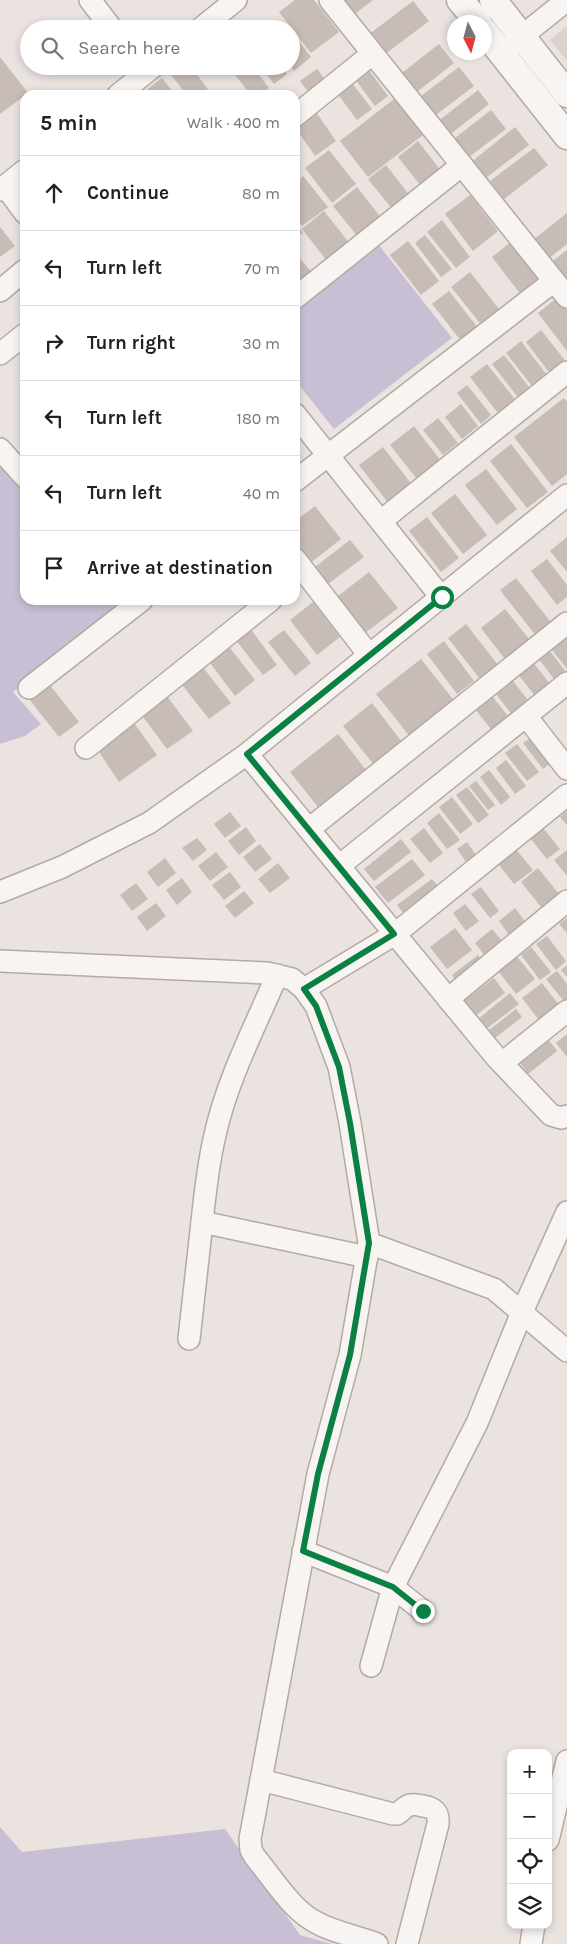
<!DOCTYPE html>
<html lang="en">
<head>
<meta charset="utf-8">
<style>
	:root { --surface:#fff; --page:#f2f2f2; --text:#222; --muted:#767676; --line:#e0e0e0 }
	body { margin:0; font-family:Karla,sans-serif; background:var(--page); color:var(--text) }
	.controls { position:absolute; right:15px; bottom:15px; display:grid; overflow:hidden; border-radius:10px; box-shadow:0 2px 8px #0003 }
	.controls button { width:45px; height:45px; display:grid; place-items:center; padding:0; border:0; border-bottom:1px solid var(--line); background:var(--surface); color:var(--text); font:25px sans-serif }
	.compass { position:absolute; left:447px; top:15px; width:45px; height:45px; border-radius:50%; background:var(--surface); box-shadow:0 2px 8px #0003; rotate:174deg }
	.stop { position:absolute; width:15px; height:15px; margin:-11px; border:4px solid #0b8043; border-radius:50%; background:#fff }
	.stop.end { background:#0b8043; border-color:#fff; box-shadow:0 1px 5px #0008 }
	.list { margin:0; padding:0; list-style:none }
	h2 { display:flex; justify-content:space-between; align-items:center; height:65px; margin:0; padding:0 20px; font-size:21px }
	h2 small { font-size:16px; font-weight:400; color:var(--muted) }
	.list li { display:grid; grid-template-columns:32px 1fr auto; gap:15px; align-items:center; box-sizing:border-box; height:75px; padding:0 20px; border-top:1px solid var(--line) }
	.list b { display:block; font-size:19px; white-space:nowrap }
	.list em { font-size:16px; font-style:normal; color:var(--muted) }
	.icon { flex:none; width:28px; height:28px; fill:none; stroke:currentColor; stroke-width:2; stroke-linecap:round; stroke-linejoin:round }
	.map { position:relative; flex:none; width:567px; height:1944px; overflow:hidden }
	.search { position:absolute; background:var(--surface); box-shadow:0 2px 8px #0003; left:20px; top:20px; width:280px; height:55px; display:flex; align-items:center; gap:12px; box-sizing:border-box; padding:0 18px; border-radius:28px; color:var(--muted); font-size:19px }
	.panel { position:absolute; background:var(--surface); box-shadow:0 2px 8px #0003; left:20px; top:90px; width:280px; height:515px; border-radius:15px }
	.map>svg:first-child { display:block }
	.built { fill:#dcd2cd }
	.green { fill:#c9bfd4 }
	.building { fill:#c7bcb6 }
	.lines { fill:none; stroke-linecap:round; stroke-linejoin:round }
	.minor-casing { stroke:#b4aaa4; stroke-width:24 }
	.tertiary-casing { stroke:#b4aaa4; stroke-width:29 }
	.minor { stroke:#f7f4f2; stroke-width:21 }
	.tertiary { stroke:#f7f4f2; stroke-width:26 }
	.route { stroke:#0b8043; stroke-width:6 }
</style>
</head>
<body>
<div class="map">
<svg width="567" height="1944" viewBox="0 0 567 1944">
	<rect width="100%" height="100%" fill="#eae3df"/>
	<!-- built -->
	<polygon class="built" points="567,26 567,61 550,40"/>
	<!-- green -->
	<g class="green">
		<polygon points="378,244 452,338 334,429 295,380 295,308"/>
		<polygon points="0,465 25,493 25,600 121,600 123,602 13,692 41,724 25,736 0,744"/>
		<polygon points="0,1827 22,1852 225,1829 300,1935 332,1944 0,1944"/>
	</g>
	<!-- building -->
	<g class="building">
		<polygon points="295,0 314,0 339,32 311,53 279,12"/>
		<polygon points="338,0 373,0 351,17"/>
		<polygon points="413,1 429,21 384,55 368,35"/>
		<polygon points="291,31 311,57 294,71 291,67"/>
		<polygon points="439,44 454,63 413,95 398,76"/>
		<polygon points="0,57 28,93 0,114"/>
		<polygon points="365,65 388,96 375,106 352,75"/>
		<polygon points="173,66 190,66 208,89 201,95 187,95 167,70"/>
		<polygon points="228,66 252,66 269,88 260,95 251,95"/>
		<polygon points="260,66 281,66 287,74 274,84"/>
		<polygon points="459,67 474,86 432,118 417,99"/>
		<polygon points="317,69 327,82 310,94 300,81"/>
		<polygon points="162,78 175,95 140,95"/>
		<polygon points="348,78 372,109 357,120 334,89"/>
		<polygon points="478,90 489,104 448,136 437,122"/>
		<polygon points="398,96 427,132 368,177 340,141"/>
		<polygon points="491,110 506,129 469,157 455,138"/>
		<polygon points="316,112 336,141 315,156 295,127"/>
		<polygon points="515,127 529,145 483,180 470,163"/>
		<polygon points="418,141 444,175 424,190 398,157"/>
		<polygon points="534,148 548,165 504,199 490,181"/>
		<polygon points="329,150 356,184 332,203 305,168"/>
		<polygon points="386,165 414,201 397,215 368,179"/>
		<polygon points="303,176 328,207 302,226 295,217 295,183"/>
		<polygon points="357,187 386,224 362,242 333,206"/>
		<polygon points="470,195 498,231 473,251 445,214"/>
		<polygon points="324,211 350,244 327,261 302,229"/>
		<polygon points="567,213 567,244 548,259 533,240"/>
		<polygon points="442,220 470,257 456,268 427,232"/>
		<polygon points="295,223 303,233 295,239"/>
		<polygon points="0,227 15,246 0,257"/>
		<polygon points="425,235 452,269 441,277 415,243"/>
		<polygon points="408,241 439,281 421,295 390,255"/>
		<polygon points="512,241 543,280 522,296 492,257"/>
		<polygon points="567,250 567,277 564,280 550,263"/>
		<polygon points="295,252 316,278 295,294"/>
		<polygon points="470,272 502,313 483,327 451,287"/>
		<polygon points="449,291 479,329 462,342 432,304"/>
		<polygon points="558,297 567,308 567,351 538,313"/>
		<polygon points="541,330 567,363 552,376 526,342"/>
		<polygon points="521,341 550,379 535,390 506,353"/>
		<polygon points="504,355 533,392 521,401 492,364"/>
		<polygon points="487,364 518,403 501,417 470,377"/>
		<polygon points="467,385 491,415 481,424 457,393"/>
		<polygon points="564,398 567,402 567,474 552,486 514,437"/>
		<polygon points="461,404 478,426 462,439 445,417"/>
		<polygon points="438,418 458,443 443,455 423,430"/>
		<polygon points="414,426 441,461 417,479 390,445"/>
		<polygon points="511,444 548,492 527,508 490,461"/>
		<polygon points="383,447 413,486 389,504 359,465"/>
		<polygon points="486,469 517,509 497,525 465,485"/>
		<polygon points="455,494 487,535 463,554 431,513"/>
		<polygon points="315,506 341,539 309,564 295,546 295,521"/>
		<polygon points="427,517 459,558 441,572 409,531"/>
		<polygon points="567,537 567,572 550,551"/>
		<polygon points="350,540 364,557 324,587 311,570"/>
		<polygon points="547,559 567,585 567,597 557,605 531,571"/>
		<polygon points="369,572 398,608 361,636 333,600"/>
		<polygon points="516,578 553,625 537,637 500,590"/>
		<polygon points="313,602 340,637 317,655 290,620"/>
		<polygon points="505,609 533,644 508,663 481,628"/>
		<polygon points="466,624 498,665 480,679 448,638"/>
		<polygon points="250,628 277,665 263,675 235,639"/>
		<polygon points="284,630 311,663 295,676 268,642"/>
		<polygon points="567,631 567,669 549,646"/>
		<polygon points="444,641 474,681 457,694 427,654"/>
		<polygon points="227,644 255,680 235,696 207,659"/>
		<polygon points="549,650 567,673 560,687 538,658"/>
		<polygon points="421,659 456,703 411,738 376,694"/>
		<polygon points="532,661 554,689 539,701 517,673"/>
		<polygon points="201,665 231,703 209,719 179,681"/>
		<polygon points="45,679 79,722 59,737 25,694"/>
		<polygon points="513,681 534,708 517,721 496,694"/>
		<polygon points="167,696 193,731 167,749 141,714"/>
		<polygon points="492,696 511,720 494,733 475,709"/>
		<polygon points="372,703 402,742 374,765 343,726"/>
		<polygon points="134,723 157,755 119,782 97,749"/>
		<polygon points="338,734 366,770 318,807 290,772"/>
		<polygon points="532,737 552,762 543,769 523,743"/>
		<polygon points="517,744 539,772 527,781 505,753"/>
		<polygon points="506,760 526,786 515,794 496,768"/>
		<polygon points="489,770 510,797 501,805 480,777"/>
		<polygon points="476,781 495,805 488,810 469,786"/>
		<polygon points="467,787 489,815 478,823 456,795"/>
		<polygon points="452,797 473,824 460,834 439,807"/>
		<polygon points="567,811 567,825 560,817"/>
		<polygon points="230,812 241,826 225,838 214,824"/>
		<polygon points="439,813 460,840 447,849 427,823"/>
		<polygon points="539,823 560,849 547,859 526,833"/>
		<polygon points="246,827 256,841 239,855 228,841"/>
		<polygon points="424,828 443,853 430,863 410,839"/>
		<polygon points="197,838 207,850 193,861 182,848"/>
		<polygon points="401,839 411,852 374,881 364,869"/>
		<polygon points="467,842 478,858 468,865 457,849"/>
		<polygon points="260,844 272,859 255,872 243,857"/>
		<polygon points="514,847 533,870 514,884 496,861"/>
		<polygon points="567,850 567,876 554,860"/>
		<polygon points="216,852 228,867 210,881 198,866"/>
		<polygon points="165,858 176,873 158,887 147,872"/>
		<polygon points="412,859 425,875 388,903 375,887"/>
		<polygon points="278,863 290,878 270,893 258,879"/>
		<polygon points="538,868 559,894 541,907 521,882"/>
		<polygon points="230,872 241,887 224,900 212,885"/>
		<polygon points="182,878 192,892 177,905 166,890"/>
		<polygon points="432,879 439,887 404,914 397,905"/>
		<polygon points="136,883 148,899 132,911 120,895"/>
		<polygon points="481,887 499,911 490,918 471,894"/>
		<polygon points="244,891 254,903 235,918 225,906"/>
		<polygon points="156,903 166,916 147,931 137,917"/>
		<polygon points="465,904 479,921 466,931 453,913"/>
		<polygon points="515,908 527,924 510,936 499,921"/>
		<polygon points="567,918 567,933 559,924"/>
		<polygon points="455,928 472,950 447,969 430,947"/>
		<polygon points="492,929 502,941 485,956 475,943"/>
		<polygon points="547,936 566,961 556,970 536,944"/>
		<polygon points="531,947 551,972 540,980 521,955"/>
		<polygon points="515,954 535,979 516,994 496,968"/>
		<polygon points="478,955 483,963 458,983 452,975"/>
		<polygon points="567,965 567,977 561,970"/>
		<polygon points="557,971 567,984 567,1005 546,979"/>
		<polygon points="494,978 505,993 475,1016 464,1001"/>
		<polygon points="542,983 562,1009 542,1024 522,998"/>
		<polygon points="510,993 519,1004 486,1029 478,1019"/>
		<polygon points="516,1009 522,1017 495,1038 488,1031"/>
		<polygon points="567,1034 567,1057 556,1043"/>
		<polygon points="545,1035 557,1051 528,1074 516,1057"/>
	</g>
	<g class="lines">
		<defs>
			<g id="minor">
				<polyline points="90,0 112,29"/>
				<polyline points="330,0 567,297"/>
				<polyline points="200,29 236,0"/>
				<polyline points="511,45 567,0"/>
				<polyline points="118,95 154,66"/>
				<polyline points="295,116 372,54"/>
				<polyline points="5,186 25,213"/>
				<polyline points="0,190 25,170"/>
				<polyline points="0,291 25,270"/>
				<polyline points="295,298 462,165"/>
				<polyline points="0,354 25,334"/>
				<polyline points="295,414 441,597"/>
				<polyline points="0,449 25,477"/>
				<polyline points="295,481 554,281"/>
				<polyline points="381,521 567,372"/>
				<polyline points="295,559 369,655"/>
				<polyline points="29,688 142,600"/>
				<polyline points="526,716 567,769"/>
				<polyline points="86,748 271,600"/>
				<polyline points="247,754 496,1057 551,1115 561,1118 567,1116"/>
				<polyline points="309,829 567,623"/>
				<polyline points="339,866 567,683"/>
				<polyline points="0,892 62,867 149,823 247,754 567,495"/>
				<path d="M 0,961 L 267,973 L 292,979 L 304,989 L 316,1006 L 339,1067 L 350,1123 L 369,1243 L 350,1355 L 318,1474 L 250,1839 L 251,1850 L 255,1857 C 271,1876 290,1907 312,1920 C 331,1932 356,1936 377,1944"/>
				<path d="M 277,975 C 255,1027 227,1080 215,1135 C 208,1164 205,1193 202,1222 L 367,1257"/>
				<polyline points="304,989 395,934 567,795"/>
				<polyline points="448,999 567,901"/>
				<polyline points="502,1063 567,1011"/>
				<polyline points="369,1243 494,1289 567,1351"/>
				<polyline points="189,1339 202,1222"/>
				<polyline points="303,1551 393,1587 423,1611"/>
				<polyline points="371,1666 393,1587 477,1423 522,1312 567,1212"/>
				<path d="M 261,1780 L 393,1814 L 397,1814 C 402,1811 405,1806 410,1805 C 414,1804 419,1805 423,1806 C 435,1808 439,1812 438,1824 L 407,1944"/>
				<polyline points="548,1840 567,1761"/>
				<polyline points="531,1944 534,1925"/>
			</g>
			<g id="tertiary">
				<polyline points="460,0 478,22"/>
				<polyline points="493,0 567,94"/>
				<polyline points="484,31 567,136"/>
			</g>
		</defs>
		<!-- minor casing -->
		<use href="#minor" class="minor-casing"/>
		<!-- tertiary casing -->
		<use href="#tertiary" class="tertiary-casing"/>
		<!-- minor -->
		<use href="#minor" class="minor"/>
		<!-- tertiary -->
		<use href="#tertiary" class="tertiary"/>
	</g>
	<g class="lines">
		<!-- route -->
		<polyline class="route" points="423,1611 393,1587 303,1551 318,1474 350,1355 369,1243 350,1123 339,1067 316,1006 304,989 394,934 247,754 442,597"/>
	</g>
</svg>
<div class="controls">
<button>+</button>
<button>−</button>
<button><svg class="icon" aria-label="locate" viewBox="0 0 24 24"><circle cx="12" cy="12" r="6"/><path d="M12 2v4M12 18v4M2 12h4M18 12h4"/></svg></button>
<button><svg class="icon" aria-label="layers" viewBox="0 0 24 24"><path d="M12 4l9 5-9 5-9-5zM3 14l9 5 9-5"/></svg></button>
</div>
<svg class="compass" viewBox="-18 -18 36 36"><path d="M0-13l5 13h-10z" fill="#e53935"/><path d="M0 13l5-13h-10z" fill="#767676"/></svg>
<div class="stop" style="left:442px;top:597px"></div>
<div class="stop end" style="left:423px;top:1611px"></div>
<div class="search"><svg class="icon" aria-label="search" viewBox="0 0 24 24"><circle cx="10" cy="10" r="6"/><path d="M15 15l6 6"/></svg>Search here</div>
<section class="panel">
<h2>5 min<small>Walk · 400 m</small></h2>
<ul class="list">
<li><svg class="icon" aria-label="ahead" viewBox="0 0 24 24"><path d="M12 20V5M6 11l6-6 6 6"/></svg><div><b>Continue</b></div><em>80 m</em></li>
<li><svg class="icon" aria-label="left" viewBox="0 0 24 24"><path d="M17 20v-9H6M10 6l-5 5 5 5"/></svg><div><b>Turn left</b></div><em>70 m</em></li>
<li><svg class="icon" aria-label="right" viewBox="0 0 24 24"><path d="M7 20v-9h11M14 6l5 5-5 5"/></svg><div><b>Turn right</b></div><em>30 m</em></li>
<li><svg class="icon" aria-label="left" viewBox="0 0 24 24"><path d="M17 20v-9H6M10 6l-5 5 5 5"/></svg><div><b>Turn left</b></div><em>180 m</em></li>
<li><svg class="icon" aria-label="left" viewBox="0 0 24 24"><path d="M17 20v-9H6M10 6l-5 5 5 5"/></svg><div><b>Turn left</b></div><em>40 m</em></li>
<li><svg class="icon" aria-label="arrive" viewBox="0 0 24 24"><path d="M6 21V4h12l-3 4 3 4H6"/></svg><div><b>Arrive at destination</b></div></li>
</ul>
</section>
</div>
</body>
</html>
